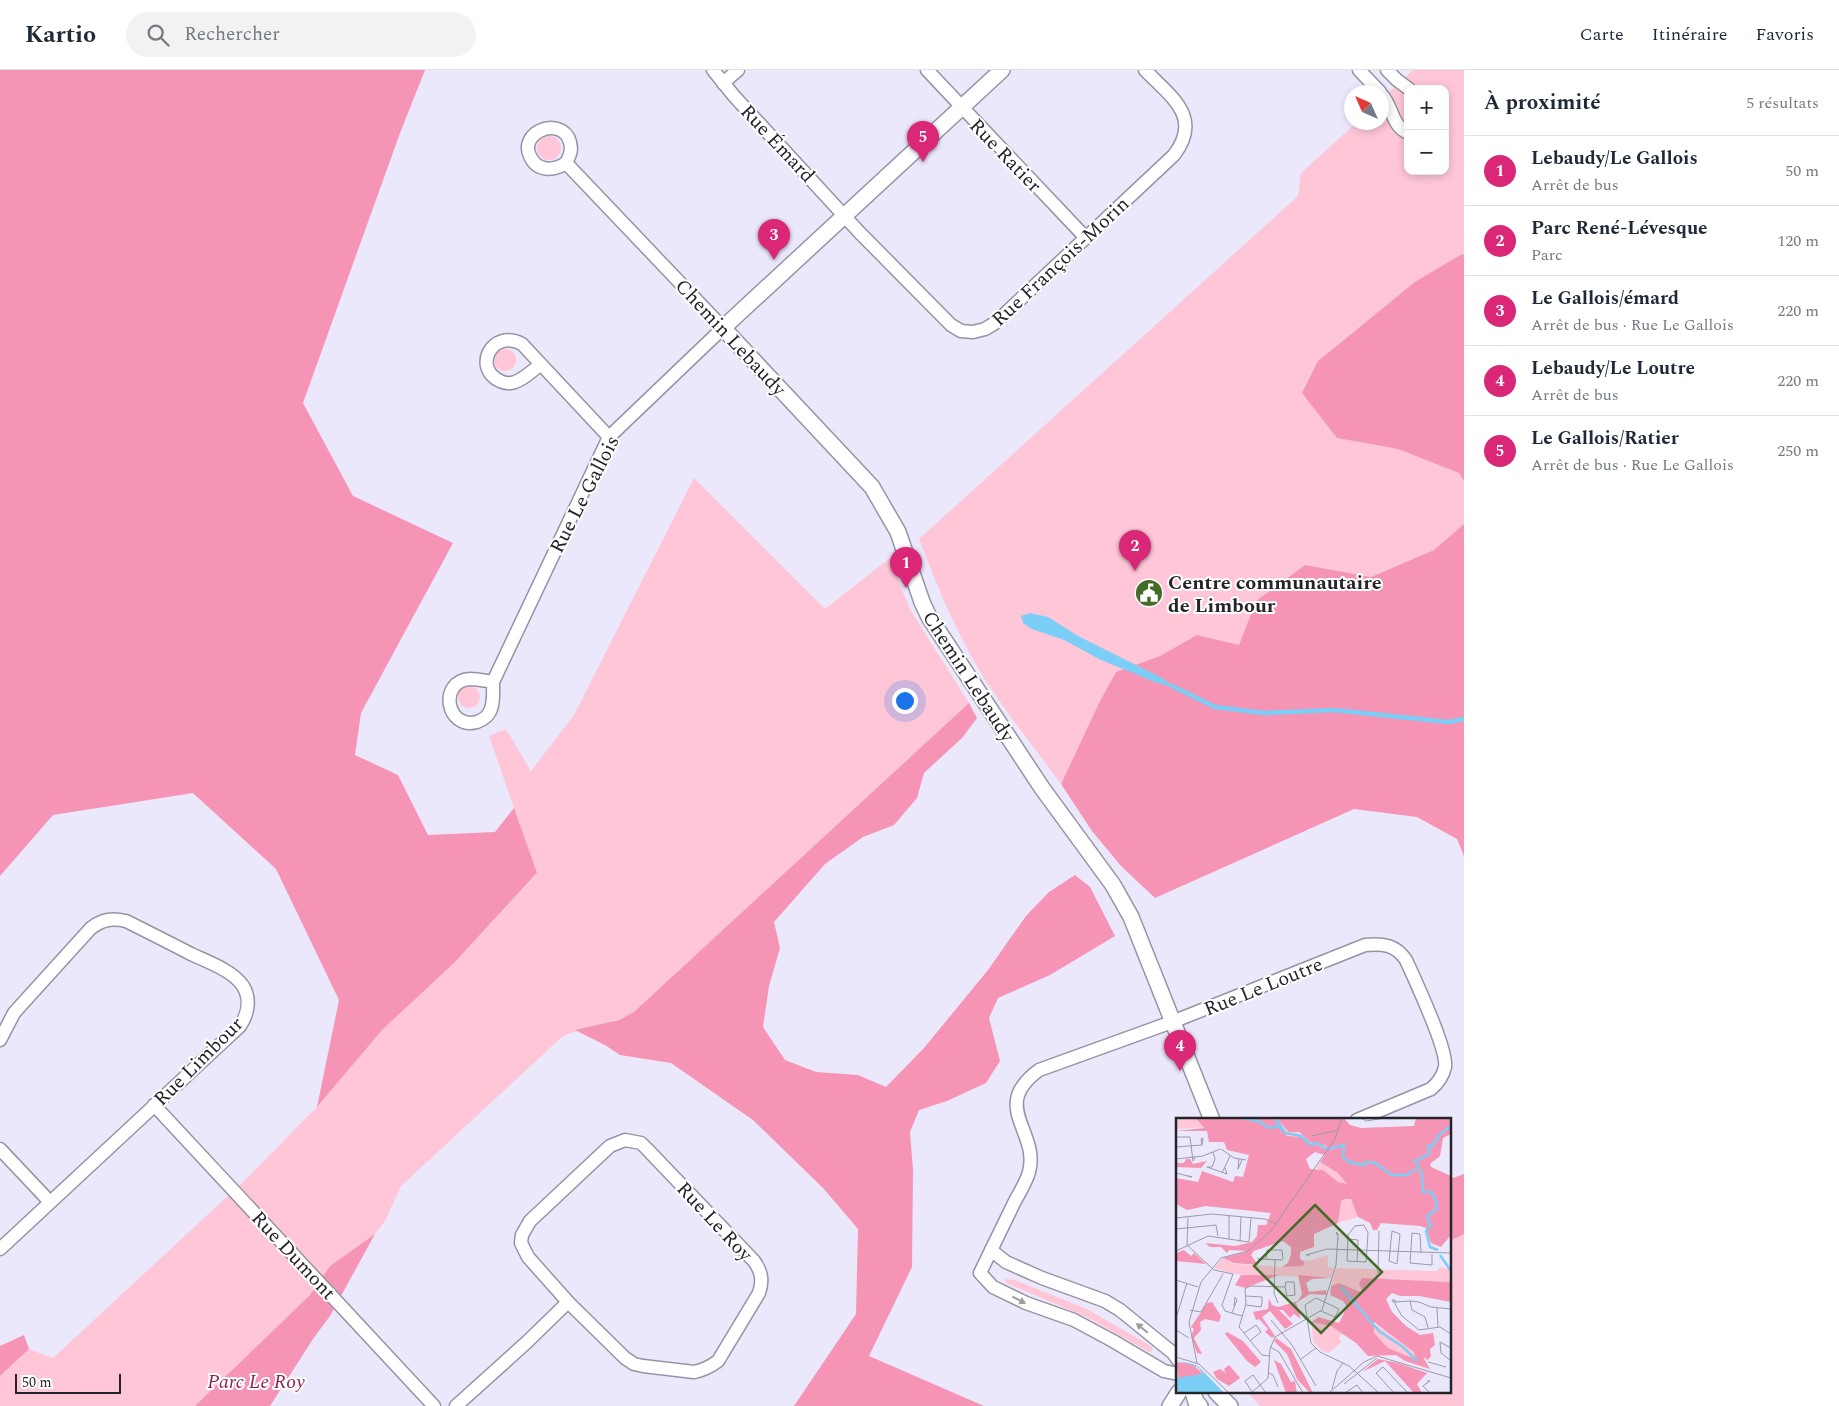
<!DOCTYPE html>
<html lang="fr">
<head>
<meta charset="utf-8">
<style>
	:root { --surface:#fff; --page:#f2f2f3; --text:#1f2937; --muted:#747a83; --line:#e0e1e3; --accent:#db2777 }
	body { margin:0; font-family:Spectral,serif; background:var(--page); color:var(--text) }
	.controls { position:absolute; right:15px; top:15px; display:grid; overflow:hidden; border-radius:10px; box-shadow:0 2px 8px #0003 }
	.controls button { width:45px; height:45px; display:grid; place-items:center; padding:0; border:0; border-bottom:1px solid var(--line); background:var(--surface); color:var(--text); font:25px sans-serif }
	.compass { position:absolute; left:1344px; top:15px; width:45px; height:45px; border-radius:50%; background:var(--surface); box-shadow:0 2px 8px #0003; rotate:315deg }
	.scale { position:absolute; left:15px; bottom:12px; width:106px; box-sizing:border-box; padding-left:5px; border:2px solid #25242b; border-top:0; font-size:14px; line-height:18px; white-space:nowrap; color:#25242b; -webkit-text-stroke:4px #fff; paint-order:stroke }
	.you { position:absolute; left:904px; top:630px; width:18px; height:18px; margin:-12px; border:4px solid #fff; border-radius:50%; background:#1a73e8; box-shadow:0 0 0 8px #1a73e833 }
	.badge { display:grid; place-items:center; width:32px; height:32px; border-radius:50%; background:var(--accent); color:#fff; font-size:16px; font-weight:700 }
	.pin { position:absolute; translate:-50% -41px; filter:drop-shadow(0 1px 2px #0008) }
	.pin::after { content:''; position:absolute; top:26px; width:18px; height:15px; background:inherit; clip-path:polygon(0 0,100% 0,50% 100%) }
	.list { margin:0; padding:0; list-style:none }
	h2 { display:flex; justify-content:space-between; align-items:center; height:65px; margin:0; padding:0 20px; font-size:21px }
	h2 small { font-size:16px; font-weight:400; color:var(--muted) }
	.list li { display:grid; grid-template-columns:32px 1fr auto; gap:15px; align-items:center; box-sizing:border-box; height:70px; padding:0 20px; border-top:1px solid var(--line) }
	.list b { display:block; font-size:19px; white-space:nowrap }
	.list p { margin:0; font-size:16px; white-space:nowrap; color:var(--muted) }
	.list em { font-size:16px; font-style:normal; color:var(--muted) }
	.icon { flex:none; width:28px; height:28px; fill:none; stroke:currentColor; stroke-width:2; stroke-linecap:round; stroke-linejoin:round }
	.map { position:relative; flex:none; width:1464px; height:1336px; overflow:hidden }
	header { display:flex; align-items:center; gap:30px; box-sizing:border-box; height:70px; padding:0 25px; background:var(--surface); border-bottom:1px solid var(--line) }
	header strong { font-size:24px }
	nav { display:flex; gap:28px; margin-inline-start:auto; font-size:18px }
	.search { width:350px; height:45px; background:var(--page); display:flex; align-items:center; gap:12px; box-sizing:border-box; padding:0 18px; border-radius:28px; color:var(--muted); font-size:19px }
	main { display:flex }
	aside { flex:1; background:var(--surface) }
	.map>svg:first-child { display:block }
	.green { fill:#fec6d7; fill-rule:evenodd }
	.forest { fill:#f594b5 }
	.water { fill:#7bcef5 }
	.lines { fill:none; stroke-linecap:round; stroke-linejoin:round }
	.stream { stroke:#7bcef5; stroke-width:4.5 }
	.minor-casing { stroke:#9793a5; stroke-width:15 }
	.tertiary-casing { stroke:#9793a5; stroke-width:18 }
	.minor { stroke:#fff; stroke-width:12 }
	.tertiary { stroke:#fff; stroke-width:15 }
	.oneway { fill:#9d9ca0 }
	.labels { text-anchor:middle; stroke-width:4; stroke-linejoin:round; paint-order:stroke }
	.street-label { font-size:20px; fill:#25242b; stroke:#fff }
	.poi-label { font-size:20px; font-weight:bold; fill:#25242b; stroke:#fff; text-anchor:start }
	.park-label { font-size:20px; font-style:italic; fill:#902053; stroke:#fff }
	.inset-river { fill:none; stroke:#7bcef5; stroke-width:2.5 }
	.inset-road { fill:none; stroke:#9c9aa8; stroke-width:1 }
	.view { fill:#446b27; fill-opacity:0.15; stroke:#446b27; stroke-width:2.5 }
	.inset-edge { fill:none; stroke:#25242b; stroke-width:2.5 }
</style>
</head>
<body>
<header>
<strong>Kartio</strong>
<div class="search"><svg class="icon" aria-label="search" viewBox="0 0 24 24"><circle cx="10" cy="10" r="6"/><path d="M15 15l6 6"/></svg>Rechercher</div>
<nav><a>Carte</a><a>Itinéraire</a><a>Favoris</a></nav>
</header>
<main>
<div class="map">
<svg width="1464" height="1336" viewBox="0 0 1464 1336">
	<rect width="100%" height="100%" fill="#ebe8fb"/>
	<!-- green -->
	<g class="green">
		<path d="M 1413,0 L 1464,0 L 1464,185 L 1461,184 L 1358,258 L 1318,291 L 1302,323 L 1337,368 L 1398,379 L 1459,403 L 1464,411 L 1464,454 L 1434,480 L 1371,507 L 1305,495 L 1256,531 L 1239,575 L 1197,565 L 1160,586 L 1116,602 L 1100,631 L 1061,714 C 1030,671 994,629 969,582 C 949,546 934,507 919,469 L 1298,126 L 1301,103 L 1356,53 L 1382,52 L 1382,29 ZM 1408,19 L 1445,19 L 1445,101 L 1408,101 Z"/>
		<circle cx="549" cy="78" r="12"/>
		<circle cx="505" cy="290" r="11"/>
		<path d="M 694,408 L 825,539 L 890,488 L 899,513 L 911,541 L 969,633 L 634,943 C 611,954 586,956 563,966 L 401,1116 L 385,1151 L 375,1164 L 330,1196 L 310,1225 L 195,1336 L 0,1336 L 0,1306 L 29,1279 L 53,1288 L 244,1111 L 317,1037 L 383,959 L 454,893 L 537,804 L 489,666 L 506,659 L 531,701 L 574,645 Z"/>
		<circle cx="469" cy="627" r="11"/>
		<polygon points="1464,1164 1464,1336 1260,1336 1247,1322 1450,1322 1450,1171"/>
		<polygon points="1005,1209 1015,1210 1087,1239 1151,1276 1153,1281 1149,1282 1087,1247 1006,1213"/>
	</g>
	<!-- forest -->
	<g class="forest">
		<polygon points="0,0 425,0 400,63 303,333 353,426 453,473 361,643 355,685 398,705 428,765 495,762 514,738 537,803 454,893 383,959 317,1037 339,930 276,799 193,723 53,745 0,806"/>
		<polygon points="1462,184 1464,185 1464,411 1459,403 1398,379 1337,368 1302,323 1318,291 1415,212"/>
		<polygon points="1464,454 1464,786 1457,769 1417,747 1354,739 1155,828 1121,796 1092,761 1061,714 1100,631 1116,602 1160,586 1197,565 1239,575 1256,531 1305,495 1371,507 1434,480"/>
		<polygon points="969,633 977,648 962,668 924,703 917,728 894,755 863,767 825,794 774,852 780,878 769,916 763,957 785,990 816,1002 858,1005 886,1017 924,978 988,900 1026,846 1049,822 1075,805 1090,817 1115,866 1050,905 998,928 989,948 1000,991 986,1013 947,1031 919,1040 910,1062 913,1100 912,1197 869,1286 984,1336 794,1336 856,1244 858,1159 823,1118 753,1050 671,993 620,985 605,975 575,960 619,950 634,942"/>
		<polygon points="1464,1104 1464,1164 1450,1171 1450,1109"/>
		<polygon points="375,1164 330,1246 313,1269 270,1336 195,1336 310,1225 330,1196"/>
		<polygon points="24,1265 29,1279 0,1306 0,1276"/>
	</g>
	<!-- water -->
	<polygon class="water" points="1030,543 1048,547 1078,566 1162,608 1176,618 1155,612 1101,590 1064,570 1032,559 1023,553 1021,546"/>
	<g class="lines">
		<!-- stream -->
		<polyline class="stream" points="1172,616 1215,637 1264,643 1334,640 1448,652 1464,649"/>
		<defs>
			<g id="minor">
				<path d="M 713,0 L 734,26 L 860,163 L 951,255 L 961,261 L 973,262 L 985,259 L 995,253 L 1174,85 C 1203,47 1171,27 1145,0"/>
				<polyline points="927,0 1086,168"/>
				<polyline points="1359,0 1380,22"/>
				<polyline points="1387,0 1397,10 1409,19"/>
				<polyline points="723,13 738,0"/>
				<path d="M 1382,25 C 1393,37 1391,55 1408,63"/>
				<path d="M 540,295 C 533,300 524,309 515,312 C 510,314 504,313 500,311 C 472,298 492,258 522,274 L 609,367"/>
				<path d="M 493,612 C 493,620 494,631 491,639 C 489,645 483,650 477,652 C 446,660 438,611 470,609 C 478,609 486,611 493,612 L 609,367 L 723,258 L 566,93 C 571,84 573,77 568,67 C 555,47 519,64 530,86 C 537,102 554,101 566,93"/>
				<path d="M 0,970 L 14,943 L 23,933 L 91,858 C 103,849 112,848 126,851 C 148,862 170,873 191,884 C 208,892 232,900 243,916 C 251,929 248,944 240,956 L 0,1179"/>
				<polyline points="154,1035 434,1336"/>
				<path d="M 625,1070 L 641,1073 L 647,1079 L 754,1191 C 762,1202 763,1211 759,1223 L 718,1291 C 710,1297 704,1300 694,1302 L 643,1296 L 634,1294 L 625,1288 L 568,1232 L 528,1187 L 521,1173 L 522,1165 L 530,1151 L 610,1076 Z"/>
				<polyline points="0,1079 50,1132"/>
				<polyline points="991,1180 1006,1192 1042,1208 1105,1231 1120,1240 1173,1283 1178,1290"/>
				<path d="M 1178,1304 L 1164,1301 L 1113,1271 L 1074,1250 L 1026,1233 L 993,1217 L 980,1203 C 991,1180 1003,1156 1014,1133 C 1019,1123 1026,1113 1029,1102 C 1040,1061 989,1037 1039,1000 L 1172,952 L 1365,875 C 1383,873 1396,875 1406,890 C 1415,910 1448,980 1445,997 C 1443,1006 1438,1013 1431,1019 L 1357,1050"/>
				<polyline points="456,1336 527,1272 568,1232"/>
			</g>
			<g id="tertiary">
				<polyline points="1002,0 723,258 872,417 898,462 922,532 929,547 1042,718 1113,815 1131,847 1212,1050"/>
				<polyline points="1193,1322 1196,1332 1200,1336"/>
				<polyline points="1216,1322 1230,1336"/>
				<polyline points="1170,1336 1179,1322"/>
			</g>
		</defs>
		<!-- minor casing -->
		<use href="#minor" class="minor-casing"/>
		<!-- tertiary casing -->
		<use href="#tertiary" class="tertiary-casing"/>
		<!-- minor -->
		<use href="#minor" class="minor"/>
		<!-- tertiary -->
		<use href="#tertiary" class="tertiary"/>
	</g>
	<!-- one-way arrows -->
	<defs><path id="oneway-solid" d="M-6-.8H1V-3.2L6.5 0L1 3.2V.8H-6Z" transform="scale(1.25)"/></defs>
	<g class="oneway">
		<use href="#oneway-solid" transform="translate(1019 1230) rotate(27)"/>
		<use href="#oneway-solid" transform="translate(1142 1258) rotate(-141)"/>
	</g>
	<!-- icons -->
	<defs>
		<symbol id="civic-disc" viewBox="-11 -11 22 22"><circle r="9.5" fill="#446b27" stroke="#fff"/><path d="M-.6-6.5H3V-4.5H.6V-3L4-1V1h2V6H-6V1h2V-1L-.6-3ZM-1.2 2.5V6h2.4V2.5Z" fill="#fff"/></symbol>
	</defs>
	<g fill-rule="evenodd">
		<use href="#civic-disc" x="1133" y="507" width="32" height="32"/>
	</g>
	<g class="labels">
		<!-- street labels -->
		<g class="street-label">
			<text transform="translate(778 73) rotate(47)" y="7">Rue Émard</text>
			<text transform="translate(1006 85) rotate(46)" y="7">Rue Ratier</text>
			<text transform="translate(1060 191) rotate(-43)" y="7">Rue François-Morin</text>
			<text transform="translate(731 267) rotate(47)" y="7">Chemin Lebaudy</text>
			<text transform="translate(584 424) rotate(-63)" y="7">Rue Le Gallois</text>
			<text transform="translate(969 606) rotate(57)" y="7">Chemin Lebaudy</text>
			<text transform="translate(1263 916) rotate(-22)" y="7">Rue Le Loutre</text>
			<text transform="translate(198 991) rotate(-45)" y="7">Rue Limbour</text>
			<text transform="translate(715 1151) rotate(47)" y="7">Rue Le Roy</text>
			<text transform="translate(294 1185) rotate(47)" y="7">Rue Dumont</text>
		</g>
		<!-- poi labels -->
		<g class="poi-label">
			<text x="1168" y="519">Centre communautaire<tspan x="1168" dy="23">de Limbour</tspan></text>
		</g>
		<!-- park labels -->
		<g class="park-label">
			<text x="256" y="1318">Parc Le Roy</text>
		</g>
	</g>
	<!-- overview -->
	<g transform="translate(1176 1048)">
		<rect width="275" height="275" fill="#ebe8fb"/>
		<path d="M 7,0 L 20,0 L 29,9 L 0,11 L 0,3 ZM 103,3 L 128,19 L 151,28 L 148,31 L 140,27 L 135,28 L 125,19 L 111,18 ZM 144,44 L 162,55 L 171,66 L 162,64 L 140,50 ZM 175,81 L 182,99 L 162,105 L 165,82 ZM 152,137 L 152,149 L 158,150 L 155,160 L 58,156 L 38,150 L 47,140 L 59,146 L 106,149 L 127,148 L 131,140 L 132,143 ZM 264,149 L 275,151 L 275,164 L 208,161 L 183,165 L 187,175 L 163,165 L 155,168 L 160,150 L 253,153 L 261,153 ZM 136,204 L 155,208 L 166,215 L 163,220 L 166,224 L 152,235 L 145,232 L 137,223 ZM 197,205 L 234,230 L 240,237 L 239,241 L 212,230 L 198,215 Z" fill="#fec6d7"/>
		<path d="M 20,0 L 168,0 L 174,7 L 185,10 L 238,8 L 240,0 L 275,0 L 275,16 L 267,20 L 264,38 L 254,46 L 255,49 L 275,58 L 275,117 L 265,129 L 255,125 L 250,110 L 244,108 L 205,105 L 201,112 L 197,112 L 194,105 L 182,99 L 175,81 L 169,81 L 165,83 L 162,105 L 138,116 L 138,129 L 124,134 L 124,141 L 129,144 L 127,148 L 106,149 L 112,145 L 115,136 L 115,129 L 107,123 L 78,133 L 75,137 L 82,147 L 58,145 L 47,140 L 73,133 L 53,132 L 51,135 L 45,129 L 34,129 L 29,125 L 59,128 L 76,124 L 81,118 L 82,107 L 90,107 L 95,95 L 30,88 L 11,92 L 0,86 L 0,60 L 22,64 L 26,53 L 57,64 L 59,58 L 67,59 L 73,37 L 51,32 L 48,24 L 33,24 L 31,13 L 0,13 L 28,10 ZM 103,3 L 113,14 L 123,14 L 134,24 L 151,28 L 148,31 L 139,26 L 135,28 L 125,19 L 111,18 ZM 139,34 L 149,37 L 144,44 L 162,55 L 171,66 L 162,64 L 147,52 L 134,51 L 130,41 ZM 10,41 L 14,41 L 17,46 L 31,43 L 25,50 L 0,49 L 0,45 L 8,45 ZM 8,132 L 15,138 L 18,135 L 30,146 L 0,143 L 0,135 ZM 65,157 L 103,157 L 69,170 L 59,167 ZM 122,157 L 155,160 L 136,161 L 130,165 L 133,174 L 150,172 L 151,177 L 134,176 L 120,185 L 125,201 L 118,196 L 114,200 L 107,192 L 103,192 L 117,206 L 109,211 L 94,193 L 86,199 L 99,218 L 96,220 L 89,214 L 92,211 L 83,201 L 80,202 L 77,194 L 92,191 L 93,180 L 96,187 L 102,189 L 122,183 L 126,176 ZM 186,160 L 275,164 L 275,184 L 243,178 L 224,178 L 216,175 L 210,181 L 216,194 L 230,208 L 244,217 L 257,215 L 259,227 L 254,231 L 255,238 L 252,242 L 247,239 L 254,251 L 229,243 L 220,237 L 192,238 L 180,225 L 155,208 L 136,204 L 142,199 L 163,205 L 171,189 L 167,183 L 154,177 L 155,168 L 163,165 L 187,175 L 183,165 ZM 198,204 L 238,234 L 239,241 L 212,230 L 198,215 ZM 36,184 L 45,198 L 43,204 L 29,201 L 24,204 L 25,212 L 18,220 L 26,236 L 21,235 L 15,218 L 18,211 L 15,209 L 31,185 ZM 51,214 L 67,223 L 85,244 L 79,249 L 71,243 L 49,216 ZM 100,220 L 115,231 L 137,275 L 134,275 L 121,261 L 111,236 L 98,223 ZM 202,241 L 222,245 L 251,255 L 241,266 L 246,275 L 238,275 L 209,243 L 186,254 ZM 98,242 L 105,246 L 115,264 L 119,263 L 121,275 L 110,275 ZM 0,244 L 17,246 L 27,256 L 2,261 ZM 53,247 L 64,260 L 53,268 L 41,261 L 37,254 L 44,251 L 50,255 L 48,251 Z" fill="#f594b5" fill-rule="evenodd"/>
		<path d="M 0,242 L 20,247 L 23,249 L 48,275 L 0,275 L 0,260 L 27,256 L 22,249 Z" fill="#7bcef5"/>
		<path class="inset-river" d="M 66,0 L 82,3 L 93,10 L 102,8 L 110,15 L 125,18 L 135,27 L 140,25 L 151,31M 99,0 L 108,13M 153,31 L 168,27 L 167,39 L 173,44 L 188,47 L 190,44 L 199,45 L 216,57 L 231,57 L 240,51M 262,132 L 254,129 L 250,113 L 255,107 L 251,98 L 260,92 L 261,86 L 256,74 L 247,74 L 246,56 L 239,43 L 253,36 L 252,28 L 256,29 L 263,17 L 275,8M 264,137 L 275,153M 165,169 L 203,213 L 227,229 L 241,243"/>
		<path class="inset-road" d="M 185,0 L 190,3 L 209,0M 135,18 L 163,12M 0,19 L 14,19 L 17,43 L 19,39M 0,29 L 26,27 L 27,20 L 25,21 L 26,27M 45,31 L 58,40 L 70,42M 0,41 L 27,38 L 44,31M 63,41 L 62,51 L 66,42M 36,49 L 31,49 L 51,56 L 49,50M 36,49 L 39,41 L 37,34M 0,55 L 16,59 L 12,58M 46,55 L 54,38M 0,100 L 36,96 L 89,101 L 100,106M 12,100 L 11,127 L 38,152 L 57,156 L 46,187 L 49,193 L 66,198M 179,108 L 188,107 L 192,115 L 190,144 L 171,143 L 172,117 ZM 0,111 L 40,107 L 42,118M 216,113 L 224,116 L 221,146 L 213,143 ZM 53,121 L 53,98M 172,121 L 182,122 L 181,144M 64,124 L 65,99M 0,133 L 32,118 L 73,124 L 75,100M 245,135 L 244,116 L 236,115 L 234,145 L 256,147 L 256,136M 134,137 L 130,137 L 151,131 L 275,135M 81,140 L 83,141 L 106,142 L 107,141 L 106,132 L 91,132 L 90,141M 99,141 L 98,175 L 102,185M 202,155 L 203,113M 0,162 L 22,169M 234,183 L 236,192 L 249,199 L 252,210M 70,187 L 85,189 L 86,184 L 86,179 L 70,178M 261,190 L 262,209M 275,191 L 255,189 L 243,184 L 234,183 L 219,184 L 217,184 L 216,182 L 219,182 L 219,185 L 220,188 L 226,198 L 243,212 L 264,209 L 275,216M 14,192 L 25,194 L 47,156M 145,193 L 159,199 L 163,191 L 140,180 L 129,187 L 135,225 L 144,234 L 173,248M 56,195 L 61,182 L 59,179 L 58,188M 0,200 L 11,165M 95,202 L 116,227 L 140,268M 0,212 L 13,220M 68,215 L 80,207 L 85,214 L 74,223M 94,229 L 103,234 L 127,275M 275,230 L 264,224 L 265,235 L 275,243M 93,238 L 86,237 L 63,209 L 70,186 L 69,171 L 74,168 L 109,169 L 110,164 L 118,164 L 119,177 L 111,178 L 109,169M 0,239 L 23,246 L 53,275M 125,241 L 140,230M 252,244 L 270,249M 21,245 L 13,204 L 25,164 L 45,140 L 72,133 L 94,114 L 159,21 L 166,0M 173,248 L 203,275M 93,255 L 97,257 L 102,269M 251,263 L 254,263 L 247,268 L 254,275M 168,266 L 201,240M 156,271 L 161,253 L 167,245M 76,274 L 69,263 L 77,257 L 90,275M 75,275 L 92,260 L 94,231 L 99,219 L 146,192 L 160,147 L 162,116 L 160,114 L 161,117M 153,275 L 188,244 L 201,238 L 275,260M 169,275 L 181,267 L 187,275M 218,275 L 200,255 L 207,249 L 232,275"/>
		<path class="view" d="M 139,87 L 206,154 L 145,215 L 78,148 Z"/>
		<rect width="275" height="275" class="inset-edge"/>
	</g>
</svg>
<div class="controls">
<button>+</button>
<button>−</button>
</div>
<svg class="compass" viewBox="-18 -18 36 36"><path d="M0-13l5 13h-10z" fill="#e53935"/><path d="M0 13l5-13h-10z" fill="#747a83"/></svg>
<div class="scale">50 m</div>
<div class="you"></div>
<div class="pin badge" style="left:906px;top:518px">1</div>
<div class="pin badge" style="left:1135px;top:501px">2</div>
<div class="pin badge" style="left:774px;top:190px">3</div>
<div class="pin badge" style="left:1180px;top:1001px">4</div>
<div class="pin badge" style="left:923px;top:92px">5</div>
</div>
<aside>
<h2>À proximité<small>5 résultats</small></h2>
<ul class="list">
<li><span class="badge">1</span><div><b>Lebaudy/Le Gallois</b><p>Arrêt de bus</p></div><em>50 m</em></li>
<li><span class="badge">2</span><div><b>Parc René-Lévesque</b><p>Parc</p></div><em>120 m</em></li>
<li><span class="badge">3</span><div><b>Le Gallois/émard</b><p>Arrêt de bus · Rue Le Gallois</p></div><em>220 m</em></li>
<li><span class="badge">4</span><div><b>Lebaudy/Le Loutre</b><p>Arrêt de bus</p></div><em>220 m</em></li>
<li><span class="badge">5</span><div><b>Le Gallois/Ratier</b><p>Arrêt de bus · Rue Le Gallois</p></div><em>250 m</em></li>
</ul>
</aside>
</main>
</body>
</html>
